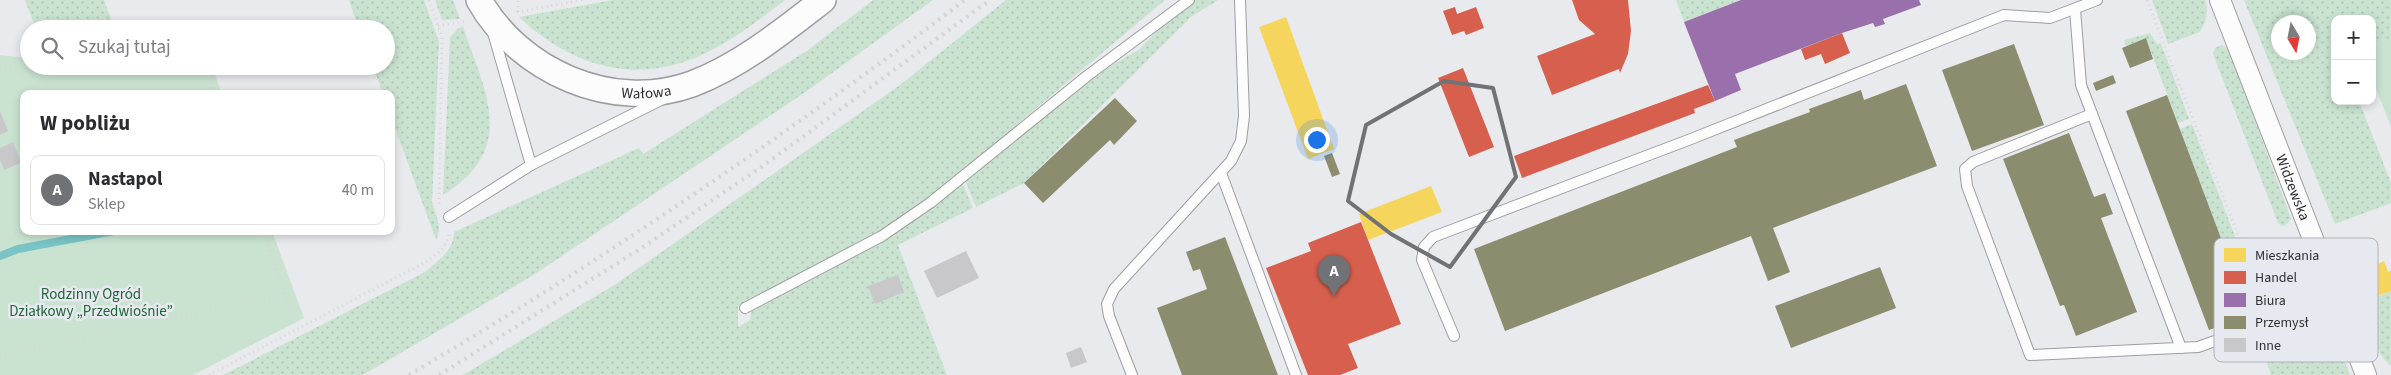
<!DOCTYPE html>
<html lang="pl">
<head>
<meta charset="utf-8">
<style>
	:root { --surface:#fff; --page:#f2f2f3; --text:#2b2b33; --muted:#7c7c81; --line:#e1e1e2; --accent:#717275 }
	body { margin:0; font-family:"Source Sans 3",sans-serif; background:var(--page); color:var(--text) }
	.controls { position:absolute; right:15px; top:15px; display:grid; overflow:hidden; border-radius:10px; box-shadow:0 2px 8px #0003 }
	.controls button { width:45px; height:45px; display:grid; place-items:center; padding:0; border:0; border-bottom:1px solid var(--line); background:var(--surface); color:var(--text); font:25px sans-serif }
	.compass { position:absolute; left:2271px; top:15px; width:45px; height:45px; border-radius:50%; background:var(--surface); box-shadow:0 2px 8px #0003; rotate:170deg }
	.you { position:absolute; left:1316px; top:139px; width:18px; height:18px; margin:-12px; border:4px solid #fff; border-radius:50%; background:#1a73e8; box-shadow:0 0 0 8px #1a73e833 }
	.badge { display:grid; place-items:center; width:32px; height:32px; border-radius:50%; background:var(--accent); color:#fff; font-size:16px; font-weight:700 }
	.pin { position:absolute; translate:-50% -41px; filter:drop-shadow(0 1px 2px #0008) }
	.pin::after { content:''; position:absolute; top:26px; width:18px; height:15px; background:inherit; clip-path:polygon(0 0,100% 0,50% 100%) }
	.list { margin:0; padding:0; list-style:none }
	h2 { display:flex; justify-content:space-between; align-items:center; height:65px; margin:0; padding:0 20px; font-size:21px }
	h2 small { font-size:16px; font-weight:400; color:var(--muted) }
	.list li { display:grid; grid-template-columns:32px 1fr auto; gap:15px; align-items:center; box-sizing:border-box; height:70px; margin:0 10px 10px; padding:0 10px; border:1px solid var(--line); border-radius:10px }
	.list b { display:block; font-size:19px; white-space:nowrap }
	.list p { margin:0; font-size:16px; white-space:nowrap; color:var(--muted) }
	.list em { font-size:16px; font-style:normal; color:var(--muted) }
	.icon { flex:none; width:28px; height:28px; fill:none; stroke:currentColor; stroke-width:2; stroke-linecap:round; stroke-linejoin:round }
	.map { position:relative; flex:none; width:2391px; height:375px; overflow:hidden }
	.search { position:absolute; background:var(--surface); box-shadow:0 2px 8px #0003; left:20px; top:20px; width:375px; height:55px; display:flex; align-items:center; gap:12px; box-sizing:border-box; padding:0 18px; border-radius:28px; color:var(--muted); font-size:19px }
	.panel { position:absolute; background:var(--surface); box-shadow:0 2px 8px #0003; left:20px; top:90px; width:375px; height:145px; border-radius:10px }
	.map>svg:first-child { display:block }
	.grass { fill:url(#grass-dots); fill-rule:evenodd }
	.garden { fill:#cae3d1 }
	.homes { fill:#f6d55c }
	.shops { fill:#d6604d }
	.offices { fill:#9970ab }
	.industry { fill:#8c8c6e }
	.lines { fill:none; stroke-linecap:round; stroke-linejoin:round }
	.stream { stroke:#79c4c5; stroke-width:8 }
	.building { fill:#c8c8cb }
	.service-casing { stroke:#9e9ea1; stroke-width:12 }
	.minor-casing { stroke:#9e9ea1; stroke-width:22 }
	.tertiary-casing { stroke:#9e9ea1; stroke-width:28 }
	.path { stroke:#d5d6d7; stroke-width:3; stroke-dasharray:1 4; stroke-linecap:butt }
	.service { stroke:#fcfcfc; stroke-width:10 }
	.minor { stroke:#fcfcfc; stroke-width:20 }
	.tertiary { stroke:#fcfcfc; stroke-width:25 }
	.rail { stroke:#d5d5d6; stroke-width:4; stroke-dasharray:2.5 5; stroke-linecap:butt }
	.marked { fill:none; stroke:#717275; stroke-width:4; stroke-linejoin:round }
	.labels { text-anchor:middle; stroke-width:5; stroke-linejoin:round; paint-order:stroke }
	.street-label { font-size:15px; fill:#303134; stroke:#e7e9f0 }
	.park-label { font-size:15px; fill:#226637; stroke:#e7e9f0 }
	.key { fill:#e7e9f0; stroke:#b0b2b8; stroke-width:1 }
	.key-label { font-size:14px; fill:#303134 }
</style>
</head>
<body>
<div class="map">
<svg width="2391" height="375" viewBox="0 0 2391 375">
	<defs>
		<pattern id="grass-dots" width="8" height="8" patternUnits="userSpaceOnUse" patternTransform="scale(1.25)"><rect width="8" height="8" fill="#cae3d1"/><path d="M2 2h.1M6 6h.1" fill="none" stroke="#aec3b4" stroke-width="1.8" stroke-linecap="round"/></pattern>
	</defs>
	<rect width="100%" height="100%" fill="#e9eaee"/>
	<!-- grass -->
	<g class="grass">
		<polygon points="25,0 104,0 115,29 36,29"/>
		<path d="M 349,0 L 424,0 L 439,42 L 432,202 C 436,215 443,228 436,240 L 391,117 L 391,94 L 383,94 L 373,66 L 386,66 L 386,29 L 359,29 Z"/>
		<polygon points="435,0 453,0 460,19 442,20"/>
		<path d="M 613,0 L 785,0 C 755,23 723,48 687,61 C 623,83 566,61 519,17 Z"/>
		<path d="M 873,0 L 933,0 L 807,91 L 532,276 L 363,375 L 223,375 L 425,272 C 438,260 454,251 454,232 L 639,148 L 643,154 L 808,50 Z"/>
		<polygon points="1006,0 1165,0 934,194 875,235 738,306 738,327 750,320 752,308 881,241 962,182 973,208 898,245 947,375 463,375 616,284 900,85"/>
		<polygon points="1194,0 1218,0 1191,17 1024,183 976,207 965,180 1059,102 1114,64 1140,49 1162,25"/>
		<polygon points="1676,0 1741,0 1684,22"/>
		<path d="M 2152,0 L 2205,0 C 2209,12 2206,21 2200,32 L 2168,44 Z"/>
		<path d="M 2244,0 L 2391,0 L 2391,38 L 2372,45 L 2372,19 L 2335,19 L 2335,101 L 2359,101 L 2391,183 L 2391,203 L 2335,224 ZM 2278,22 L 2308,22 L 2308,52 L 2278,52 Z"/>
		<path d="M 463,27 C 486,94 518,148 443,195 L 450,38 L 458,28 Z"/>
		<polygon points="2150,33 2157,44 2161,43 2189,119 2178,123 2146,39 2126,46 2124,40"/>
		<polygon points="2222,45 2228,49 2231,54 2291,219 2286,225 2283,226 2278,223 2213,54 2215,48"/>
		<polygon points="2192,124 2264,312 2251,317 2180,129"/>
		<path d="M 2391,291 L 2391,366 C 2374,353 2367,322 2360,303 Z"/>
		<path d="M 2308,318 C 2335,326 2341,351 2350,375 L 2271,375 L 2258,336 Z"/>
	</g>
	<!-- garden -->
	<g class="garden">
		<polygon points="2391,38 2391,127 2372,78 2372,45"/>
		<polygon points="0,55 29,58 29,66 212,66 222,94 24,94 24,231 272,231 304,318 193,375 0,375"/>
	</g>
	<!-- homes -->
	<g class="homes">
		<polygon points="1286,17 1334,149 1308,159 1259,27"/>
		<polygon points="1431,186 1442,212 1368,240 1359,214"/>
		<polygon points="2370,249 2376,265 2384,261 2388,272 2391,271 2391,291 2368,299 2352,255"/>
	</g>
	<!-- shops -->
	<g class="shops">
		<polygon points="1572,0 1628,0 1631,31 1628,54 1620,73 1619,69 1552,95 1537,56 1595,34 1579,20"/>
		<polygon points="1455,7 1457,14 1476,7 1484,28 1466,35 1464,31 1452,35 1443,11"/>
		<polygon points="1842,33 1850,53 1825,64 1821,54 1805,60 1801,49"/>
		<polygon points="1463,68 1494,147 1469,157 1438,78"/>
		<polygon points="1708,85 1715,101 1694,109 1695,113 1522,178 1514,156"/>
		<polygon points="1361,222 1401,324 1348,344 1358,368 1340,375 1308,375 1266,268 1311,251 1308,243"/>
	</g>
	<!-- offices -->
	<polygon class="offices" points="1741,0 1919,0 1921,5 1883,19 1885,24 1875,27 1873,23 1842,33 1735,74 1741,90 1715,101 1684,22"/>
	<!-- industry -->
	<g class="industry">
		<polygon points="2146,38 2153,59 2130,68 2122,48"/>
		<polygon points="2014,44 2044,125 1972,151 1942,70"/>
		<polygon points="2113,75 2116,83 2096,91 2093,83"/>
		<polygon points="1906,84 1937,166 1773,228 1790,272 1768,281 1751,236 1505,331 1474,249 1737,147 1734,140 1810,112 1809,109 1861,90 1864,100"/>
		<polygon points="2167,95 2250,315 2209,330 2126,111"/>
		<polygon points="1115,98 1137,121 1114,145 1110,140 1043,203 1024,183"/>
		<polygon points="2069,133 2094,197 2105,193 2113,214 2101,218 2137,312 2076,336 2064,305 2060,306 2003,159"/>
		<polygon points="1332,153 1340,174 1332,177 1324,156"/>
		<polygon points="1225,237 1278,375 1182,375 1157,308 1207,289 1200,269 1193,271 1186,252"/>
		<polygon points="1880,267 1896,308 1791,348 1775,306"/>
	</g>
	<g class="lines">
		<!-- stream -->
		<polyline class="stream" points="0,256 18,249 114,231"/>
	</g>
	<!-- building -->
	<g class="building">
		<polygon points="0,111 8,131 0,135"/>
		<polygon points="13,142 21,163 4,170 0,160 0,148"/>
		<polygon points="966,251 979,278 937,298 924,271"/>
		<polygon points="898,275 904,292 875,304 868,286"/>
		<polygon points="1081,347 1087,362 1071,368 1066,353"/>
	</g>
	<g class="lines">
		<defs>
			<g id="service">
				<polyline points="2075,9 2081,85 2181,348"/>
				<polyline points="492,29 531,165"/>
				<polyline points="2092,114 1973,162 1965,169 1967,186 2030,355 2198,347 2335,298"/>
				<polyline points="1221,173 1296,375"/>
				<polyline points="449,217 531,165 663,99"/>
				<polyline points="745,308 882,236 930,203 1087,76 1189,0"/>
				<polyline points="1454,336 1422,260 1424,247 1433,237 1691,139 2004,15 2050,18 2097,0"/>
				<polyline points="1132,375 1109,316 1107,304 1114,289 1231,161 1241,141 1244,116 1240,0"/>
			</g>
			<g id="minor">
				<path id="s1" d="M 2220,0 L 2366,375"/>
			</g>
			<g id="tertiary">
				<path id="s2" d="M 479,0 C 519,71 612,113 692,84 C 740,66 783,31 823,0"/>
			</g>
		</defs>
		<!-- service casing -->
		<use href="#service" class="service-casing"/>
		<!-- minor casing -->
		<use href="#minor" class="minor-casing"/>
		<!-- tertiary casing -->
		<use href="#tertiary" class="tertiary-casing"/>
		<!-- path -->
		<g class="path">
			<polyline points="429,0 442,37 439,204"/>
			<polyline points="2147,0 2265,305"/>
			<polyline points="517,12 583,0"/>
			<polyline points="518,12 518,0"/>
			<polyline points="438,26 465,21"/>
			<polyline points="0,65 71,74 104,66"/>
			<polyline points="169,66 208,73 215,94"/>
			<polyline points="264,231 292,316"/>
			<polyline points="0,239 24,231"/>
			<polyline points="0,355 284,295"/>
			<path d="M 209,375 L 426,262 C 437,254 448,247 449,232"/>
		</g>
		<!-- service -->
		<use href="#service" class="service"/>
		<!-- minor -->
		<use href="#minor" class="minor"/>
		<!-- tertiary -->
		<use href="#tertiary" class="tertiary"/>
		<!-- rail -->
		<g class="rail">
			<path d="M 409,375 C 602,261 786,135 965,0"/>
			<polyline points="439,375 640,249 760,168 990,0"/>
		</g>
	</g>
	<!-- marked area -->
	<path class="marked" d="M 1444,81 L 1493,88 L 1516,177 L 1450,267 L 1391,234 L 1348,201 L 1366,125 Z"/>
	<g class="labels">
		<!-- street labels -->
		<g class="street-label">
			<text dy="5" stroke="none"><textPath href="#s2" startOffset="201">Wałowa</textPath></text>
			<text dy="5" stroke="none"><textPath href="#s1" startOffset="201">Widzewska</textPath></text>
		</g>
		<!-- park labels -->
		<g class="park-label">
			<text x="91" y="299">Rodzinny Ogród<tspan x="91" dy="17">Działkowy „Przedwiośnie”</tspan></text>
		</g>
	</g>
	<!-- legend -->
	<rect x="2214" y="238" width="164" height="124" rx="8" class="key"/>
	<rect x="2224" y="248" width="22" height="14" fill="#f6d55c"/>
	<rect x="2224" y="271" width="22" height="13" fill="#d6604d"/>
	<rect x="2224" y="293" width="22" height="14" fill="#9970ab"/>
	<rect x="2224" y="316" width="22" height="13" fill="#8c8c6e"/>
	<rect x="2224" y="338" width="22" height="14" fill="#c8c8cb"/>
	<g class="key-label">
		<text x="2255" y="260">Mieszkania</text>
		<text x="2255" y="282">Handel</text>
		<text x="2255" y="305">Biura</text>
		<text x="2255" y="327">Przemysł</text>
		<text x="2255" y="350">Inne</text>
	</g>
</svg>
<div class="controls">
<button>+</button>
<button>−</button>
</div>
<svg class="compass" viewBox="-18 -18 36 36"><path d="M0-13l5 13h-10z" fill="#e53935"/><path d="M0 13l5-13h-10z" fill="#7c7c81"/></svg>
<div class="you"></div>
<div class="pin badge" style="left:1334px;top:296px">A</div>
<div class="search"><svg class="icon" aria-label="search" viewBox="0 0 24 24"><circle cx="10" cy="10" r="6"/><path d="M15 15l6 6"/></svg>Szukaj tutaj</div>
<section class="panel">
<h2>W pobliżu<small></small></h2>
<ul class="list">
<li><span class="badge">A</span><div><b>Nastapol</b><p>Sklep</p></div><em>40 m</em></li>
</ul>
</section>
</div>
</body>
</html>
